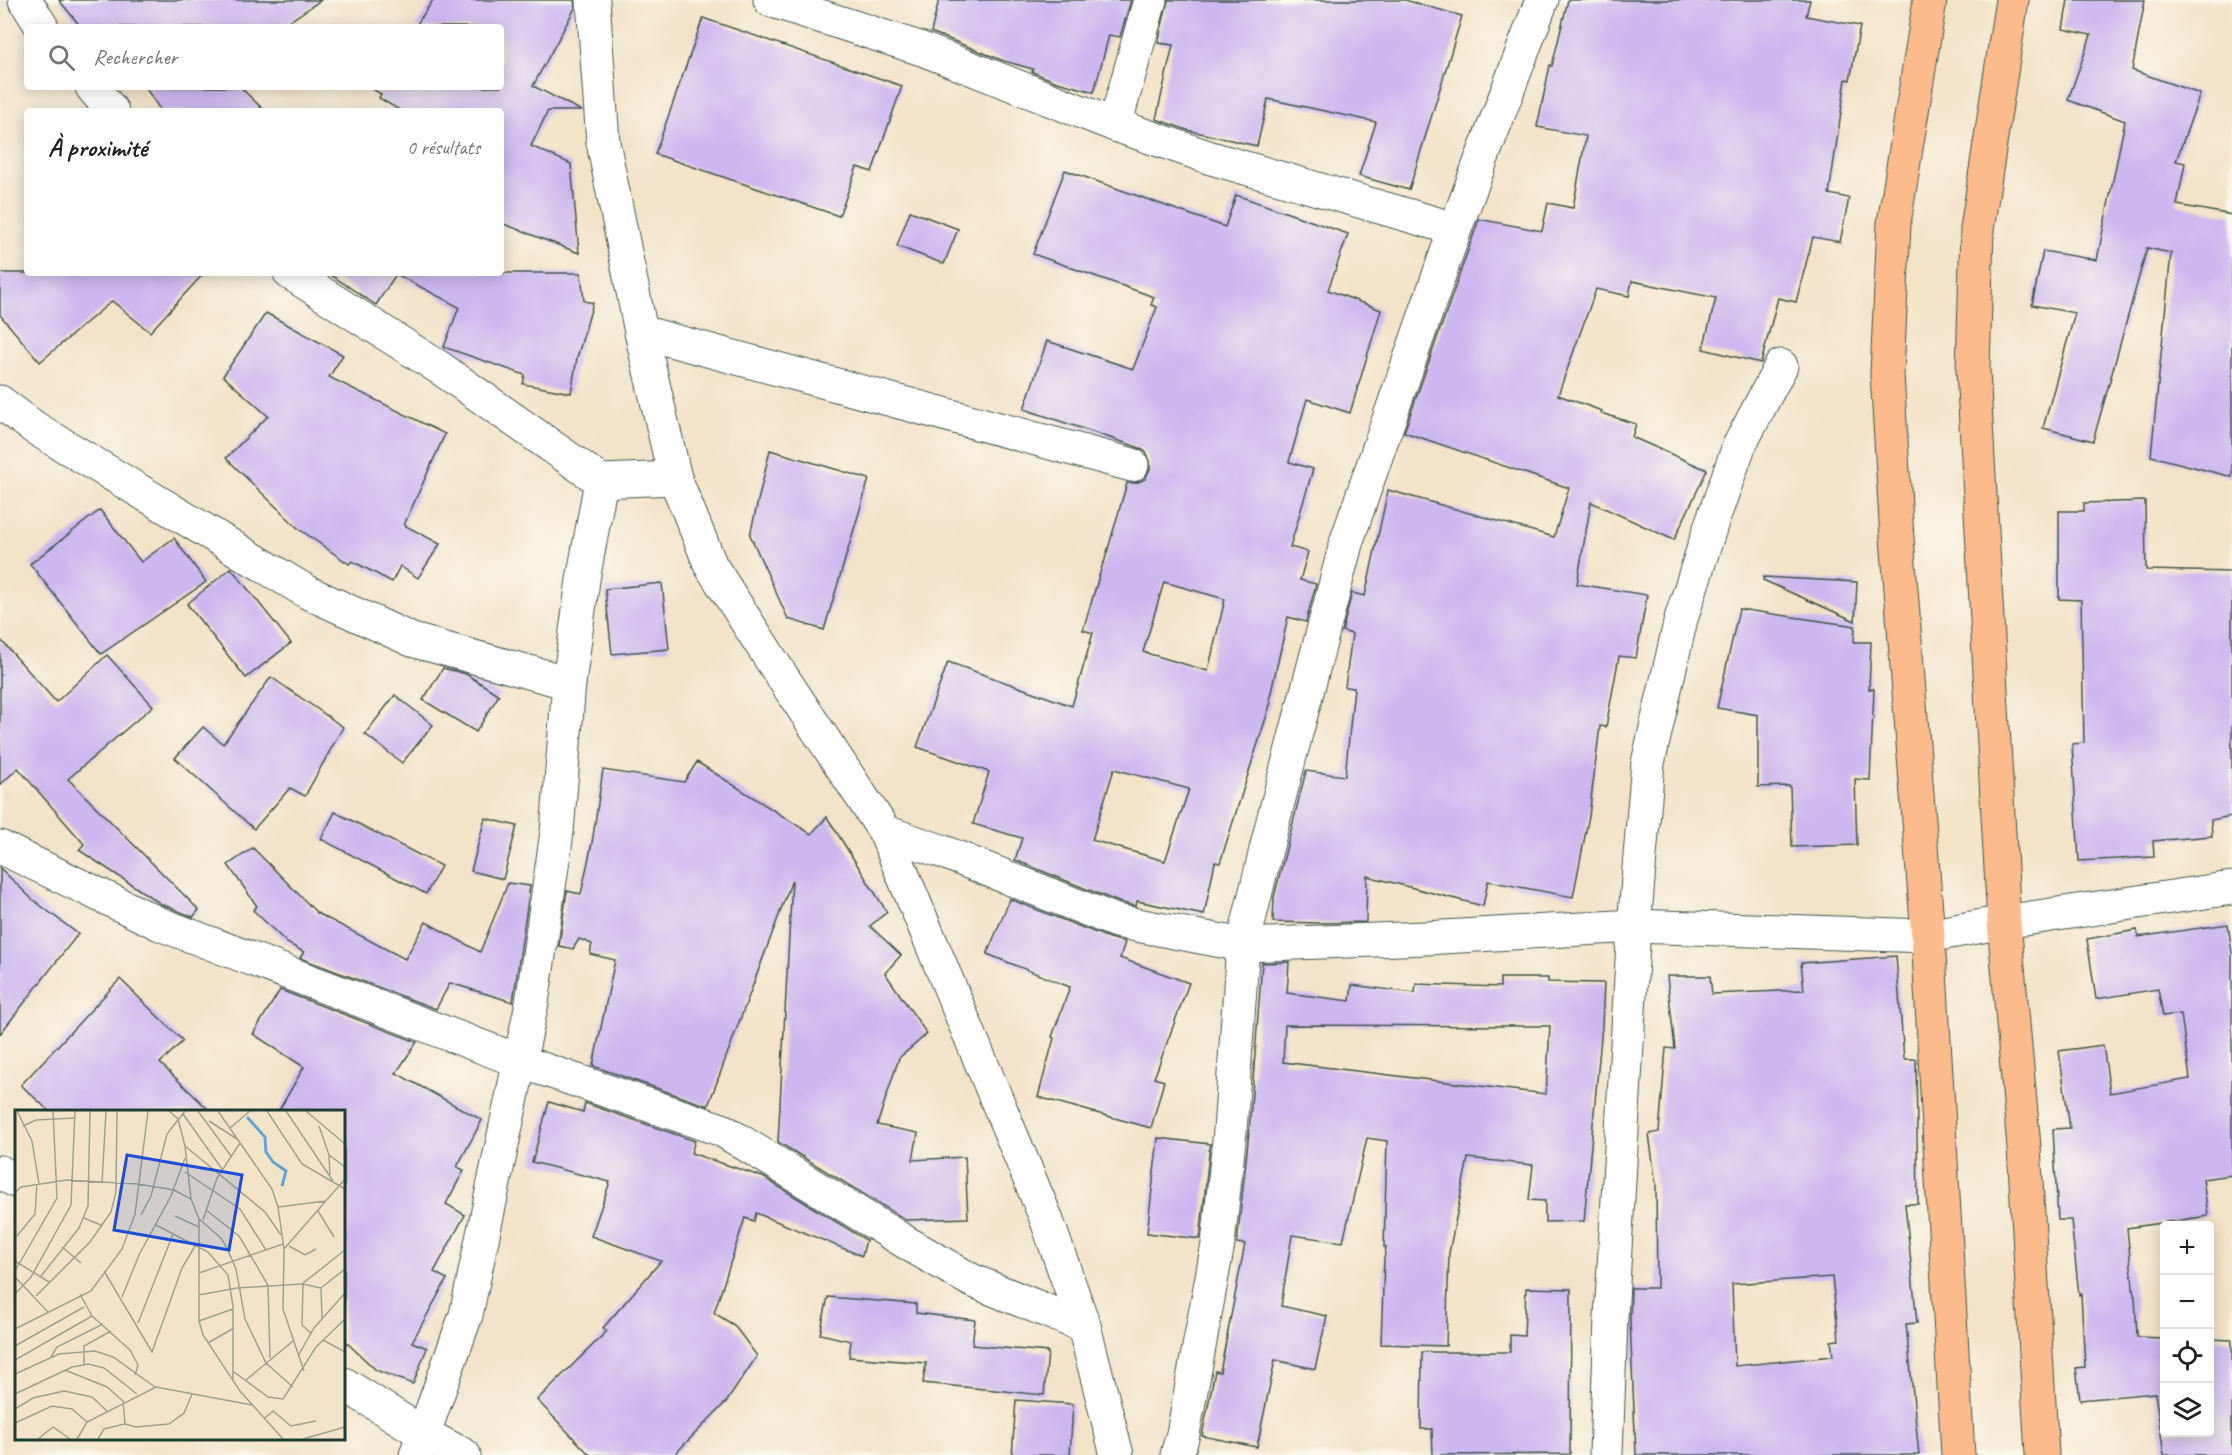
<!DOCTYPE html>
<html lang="fr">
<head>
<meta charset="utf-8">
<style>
	:root { --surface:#fff; --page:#f2f2f2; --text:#222; --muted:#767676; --line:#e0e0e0 }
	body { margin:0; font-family:Caveat,sans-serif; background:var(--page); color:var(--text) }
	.controls { position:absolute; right:18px; bottom:18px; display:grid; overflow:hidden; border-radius:6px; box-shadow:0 3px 15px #0003 }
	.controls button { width:54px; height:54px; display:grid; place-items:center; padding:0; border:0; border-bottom:2px solid var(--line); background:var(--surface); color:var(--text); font:30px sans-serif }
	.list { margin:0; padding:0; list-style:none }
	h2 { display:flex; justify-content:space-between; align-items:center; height:78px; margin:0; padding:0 24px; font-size:26px }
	h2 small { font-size:20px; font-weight:400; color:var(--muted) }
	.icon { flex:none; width:33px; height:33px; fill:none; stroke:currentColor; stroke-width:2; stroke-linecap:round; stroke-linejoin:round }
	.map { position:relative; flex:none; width:2232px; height:1455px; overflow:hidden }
	.search { position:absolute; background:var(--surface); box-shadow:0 3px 15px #0003; left:24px; top:24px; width:480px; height:66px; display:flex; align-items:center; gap:15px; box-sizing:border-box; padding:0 21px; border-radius:6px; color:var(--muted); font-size:22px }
	.panel { position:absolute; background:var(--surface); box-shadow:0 3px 15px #0003; left:24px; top:108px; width:480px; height:168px; border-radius:6px }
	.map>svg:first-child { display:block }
	.building { fill:#cdb7ef; fill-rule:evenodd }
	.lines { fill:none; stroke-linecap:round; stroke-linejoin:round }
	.minor-casing { stroke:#3f564a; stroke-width:35 }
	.tertiary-casing { stroke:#3f564a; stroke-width:35 }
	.primary-casing { stroke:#3f564a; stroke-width:35 }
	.minor { stroke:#fff; stroke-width:33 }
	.tertiary { stroke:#fff; stroke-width:33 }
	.primary { stroke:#fbbb8d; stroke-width:33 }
	.inset-river { fill:none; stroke:#61a5d6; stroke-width:3 }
	.inset-road { fill:none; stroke:#9ea18d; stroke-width:1.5 }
	.view { fill:#1d4ed8; fill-opacity:0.15; stroke:#1d4ed8; stroke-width:3 }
	.inset-edge { fill:none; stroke:#1f3d34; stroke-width:3 }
</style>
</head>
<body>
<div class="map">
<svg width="2232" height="1455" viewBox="0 0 2232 1455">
	<rect width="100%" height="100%" fill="#fbf7ec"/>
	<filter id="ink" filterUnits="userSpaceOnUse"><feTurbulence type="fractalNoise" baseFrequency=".0167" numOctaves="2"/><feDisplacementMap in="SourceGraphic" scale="12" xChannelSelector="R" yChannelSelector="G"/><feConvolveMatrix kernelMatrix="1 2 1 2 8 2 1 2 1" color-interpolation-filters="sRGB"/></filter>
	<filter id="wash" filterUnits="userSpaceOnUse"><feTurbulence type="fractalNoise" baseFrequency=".008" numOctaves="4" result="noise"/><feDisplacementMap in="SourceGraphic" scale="24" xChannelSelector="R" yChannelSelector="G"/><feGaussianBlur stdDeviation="1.35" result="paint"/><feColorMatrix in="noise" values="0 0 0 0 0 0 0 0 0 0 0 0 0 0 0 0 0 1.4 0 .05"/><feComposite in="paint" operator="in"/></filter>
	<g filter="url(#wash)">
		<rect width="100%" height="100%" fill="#f3e3c8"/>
		<g id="blocks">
			<!-- building -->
			<g class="building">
				<polygon points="59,0 321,0 281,27 81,27"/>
				<polygon points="433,0 574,0 575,8 533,86 582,111 548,111 531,146 571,164 579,253 501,223 501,111 401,111 379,98 381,94 374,90 376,87 501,87 501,27 415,27"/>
				<polygon points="939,0 1131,0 1120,37 1109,35 1094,92 1057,82 1032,72 1033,69 1004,61 931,32"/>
				<polygon points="1168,0 1405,0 1462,16 1409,190 1359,176 1376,122 1268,99 1257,146 1187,130 1156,119 1173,45 1158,43"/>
				<polygon points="1568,0 1810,0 1806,16 1860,26 1850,80 1846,79 1829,194 1849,198 1840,242 1813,237 1796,302 1778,298 1761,363 1703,349 1716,298 1632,281 1629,296 1596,289 1558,395 1602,411 1601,413 1636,424 1632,437 1707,470 1674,540 1591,502 1577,584 1647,595 1636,658 1619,656 1606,727 1600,726 1589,816 1573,897 1488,881 1483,906 1367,876 1366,922 1319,923 1273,922 1274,897 1306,771 1345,776 1354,688 1345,687 1352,634 1342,631 1352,593 1365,596 1388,490 1554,537 1569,488 1404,432 1479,219 1542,231 1548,203 1573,208 1586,136 1537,127 1550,65 1552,66"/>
				<polygon points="2068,0 2145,0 2132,70 2200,94 2176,161 2185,163 2177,205 2232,215 2232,477 2151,456 2171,253 2147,248 2093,441 2043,428 2075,313 2032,305 2043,251 2097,260 2125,121 2068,100 2091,35 2063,29"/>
				<polygon points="703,18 902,86 872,172 857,167 839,216 655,154"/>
				<polygon points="145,87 240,87 265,111 161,111"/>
				<path d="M 1065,170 L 1225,227 L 1236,195 L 1348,234 L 1328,290 L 1381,310 L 1350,413 L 1307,399 L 1289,462 L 1313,469 L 1290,547 L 1308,552 L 1300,580 L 1316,584 L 1306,622 L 1288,617 L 1269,701 L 1271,702 L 1220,863 L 1215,862 L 1204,915 L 1137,901 L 1136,906 L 1121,903 L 1015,860 L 1022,838 L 973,824 L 989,772 L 917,747 L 948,662 L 1072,706 L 1093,633 L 1083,630 L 1103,563 L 1104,563 L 1127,483 L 1136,483 L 1145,479 L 1150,469 L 1150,461 L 1146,452 L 1137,447 L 1024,409 L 1047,341 L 1133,369 L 1157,307 L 1151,305 L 1154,297 L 1033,254 ZM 1164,582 L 1225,599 L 1208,671 L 1143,652 ZM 1114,769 L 1189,789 L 1165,861 L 1092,840 Z"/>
				<polygon points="910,211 958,229 944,264 897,246"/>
				<polygon points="0,273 204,273 150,332 112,301 40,362 0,315"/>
				<polygon points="328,273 581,273 584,301 593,303 577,358 571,393 523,384 525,375 444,347 459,307 396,274 376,305"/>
				<polygon points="266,313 343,355 329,377 445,434 404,525 440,544 418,578 400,566 392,582 352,561 349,564 299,529 226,458 268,416 223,376"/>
				<polygon points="770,450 869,479 824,630 788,619 750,535"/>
				<polygon points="2145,501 2146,570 2232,572 2232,816 2211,820 2212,836 2153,841 2154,857 2079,861 2072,744 2084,743 2081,600 2059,599 2059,511 2084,511 2084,503"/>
				<polygon points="100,510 141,562 174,538 206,582 101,654 30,564"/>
				<polygon points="231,568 291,643 246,678 187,604"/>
				<polygon points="1764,577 1857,582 1855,621 1763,580"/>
				<polygon points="662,583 669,649 612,654 605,589"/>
				<polygon points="1739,609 1855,626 1854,642 1871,642 1869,689 1874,689 1870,780 1855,779 1857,845 1792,847 1790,786 1758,787 1758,715 1717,708"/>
				<polygon points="0,639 56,702 107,655 153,706 68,779 199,910 193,917 161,904 79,850 84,844 18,768 0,785"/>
				<polygon points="443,668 466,674 499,695 476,732 423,700"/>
				<polygon points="271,677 343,727 305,796 290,788 254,829 175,758 203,727 223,744"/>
				<polygon points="395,695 433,725 402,763 365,734"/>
				<polygon points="697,762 811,834 827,817 887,912 870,926 901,955 885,973 927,1034 899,1058 877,1125 918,1133 913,1160 965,1157 968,1218 906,1220 778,1142 792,880 708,1106 593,1066 615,960 590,954 592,944 579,939 573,949 559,946 567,891 581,894 592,843 603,770 684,782"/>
				<polygon points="335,812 441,866 426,894 321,839"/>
				<polygon points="485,818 517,826 503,879 471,871"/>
				<polygon points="253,848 317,913 405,959 426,922 480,952 508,883 530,886 513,1002 450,983 436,1009 300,958 304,952 287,943 253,910 257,906 228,865"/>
				<polygon points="0,868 32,899 78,934 0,1034"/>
				<polygon points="1010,899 1109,938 1125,942 1120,958 1189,983 1154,1078 1164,1081 1151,1128 1038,1097 1054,1038 1052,1037 1070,987 987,954"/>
				<polygon points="2228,924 2232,953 2232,1175 2203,1179 2208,1216 2127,1228 2134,1296 2135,1296 2137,1337 2164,1338 2164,1432 2210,1432 2210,1339 2232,1340 2232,1455 2164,1455 2155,1393 2080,1400 2076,1368 2085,1367 2081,1294 2079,1295 2071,1220 2058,1220 2053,1129 2070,1128 2059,1051 2103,1045 2110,1093 2190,1079 2181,1014 2163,1016 2158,989 2096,999 2087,939 2137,930 2138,937"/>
				<path d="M 1896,956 L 1904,1059 L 1916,1059 L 1918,1204 L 1905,1204 L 1917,1323 L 1906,1324 L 1919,1455 L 1636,1455 L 1630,1320 L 1631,1288 L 1657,1288 L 1656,1185 L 1649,1134 L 1659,1132 L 1666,1048 L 1675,1049 L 1667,976 L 1710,976 L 1712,994 L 1804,990 L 1801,963 ZM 1832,1277 L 1839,1340 L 1831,1341 L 1833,1356 L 1735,1366 L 1732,1284 Z"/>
				<path d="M 1289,962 L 1287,993 L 1350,1001 L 1352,985 L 1415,993 L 1416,984 L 1500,987 L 1500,978 L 1548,978 L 1548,982 L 1604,983 L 1602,1026 L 1584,1221 L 1545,1222 L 1545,1201 L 1529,1200 L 1533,1165 L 1468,1158 L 1449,1253 L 1446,1346 L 1381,1344 L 1384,1259 L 1386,1247 L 1384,1247 L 1387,1141 L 1367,1138 L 1343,1242 L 1292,1235 L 1281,1306 L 1327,1316 L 1315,1369 L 1275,1360 L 1257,1447 L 1202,1436 L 1215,1371 L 1220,1372 L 1245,1244 L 1237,1243 L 1249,1132 L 1262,963 ZM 1285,1025 L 1550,1026 L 1546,1094 L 1283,1062 Z"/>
				<polygon points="120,979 183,1041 160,1063 211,1112 50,1112 21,1085"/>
				<polygon points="280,990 417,1042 396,1073 482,1120 457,1167 464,1170 446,1204 465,1215 434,1272 447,1279 412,1342 427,1348 413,1384 376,1370 344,1340 344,1112 278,1112 304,1067 253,1034"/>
				<polygon points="549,1102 583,1112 585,1103 695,1141 691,1153 763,1177 866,1240 862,1256 756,1213 754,1221 745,1218 714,1313 734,1325 757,1356 727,1401 674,1455 590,1455 537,1400 607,1331 603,1328 661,1261 591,1236 610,1182 532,1162"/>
				<polygon points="1158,1138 1210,1144 1200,1239 1147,1233"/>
				<polygon points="1526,1288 1571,1289 1570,1454 1433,1455 1432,1429 1421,1429 1422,1352 1510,1352 1510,1335 1524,1336"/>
				<polygon points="828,1297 916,1304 916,1313 975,1320 972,1345 1048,1352 1044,1395 923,1383 926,1363 849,1357 851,1341 820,1334"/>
				<polygon points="1016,1400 1073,1404 1070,1455 1012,1455"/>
			</g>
		</g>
	</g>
	<g filter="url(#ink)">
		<use href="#blocks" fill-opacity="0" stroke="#3f564a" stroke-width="1.5"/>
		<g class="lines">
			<defs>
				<g id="minor">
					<polyline points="25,0 42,27"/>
					<polyline points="770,0 922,49 1115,125 1211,158 1455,229"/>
					<polyline points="92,87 112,111"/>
					<polyline points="1115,125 1150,0"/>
					<polyline points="290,273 440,368 601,481 675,478"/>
					<polyline points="641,332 1132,465"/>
					<polyline points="0,402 35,428 309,593 412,640 569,683"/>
					<polyline points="885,832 1046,1218 1084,1326 1117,1455"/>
					<polyline points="0,847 160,924 519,1061 722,1130 907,1243 971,1280 1084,1326"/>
					<polyline points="0,1172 16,1181"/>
					<polyline points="344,1384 424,1434 464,1455"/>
					<polyline points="416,1455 466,1315 532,1003 557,832 569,683 583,580 601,481"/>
					<polyline points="1177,1455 1183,1434 1218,1244 1230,1131 1243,945 1273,821 1347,540 1455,229 1542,0"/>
					<polyline points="1606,1455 1611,1317 1634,926 1648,763 1681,619 1712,522 1739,446 1781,366"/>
				</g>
				<polyline id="tertiary" points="593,0 603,142 641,332 675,478 711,566 781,675 885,832 941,851 1116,921 1243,945 1426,938 1634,926 1928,936 2004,922 2232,888"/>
				<g id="primary">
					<polyline points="1930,0 1894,223 1887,374 1897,538 1928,936 1958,1455"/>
					<polyline points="2012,0 1977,229 1973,370 2004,922 2024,1147 2042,1455"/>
				</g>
			</defs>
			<!-- minor casing -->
			<use href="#minor" class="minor-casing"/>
			<!-- tertiary casing -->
			<use href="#tertiary" class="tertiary-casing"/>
			<!-- primary casing -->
			<use href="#primary" class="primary-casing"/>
			<!-- minor -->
			<use href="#minor" class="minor"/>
			<!-- tertiary -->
			<use href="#tertiary" class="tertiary"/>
			<!-- primary -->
			<use href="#primary" class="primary"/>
		</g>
	</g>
	<!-- overview -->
	<g transform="translate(15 1110)">
		<rect width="330" height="330" fill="#f3e3c8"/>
		<path class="inset-river" d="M 232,7 L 250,27 L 251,42 L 258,52 L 271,61 L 267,76"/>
		<path class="inset-road" d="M 2,1 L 17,31 L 24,74M 154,1 L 163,9 L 170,36 L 176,89M 183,1 L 216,46M 203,1 L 257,79 L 263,97 L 269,139 L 268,199 L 289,261M 252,1 L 287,54 L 330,79M 271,1 L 318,71M 291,1 L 330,34M 168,4 L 207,59M 194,11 L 222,29M 8,16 L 21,10 L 59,8M 304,16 L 314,45 L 315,65M 215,18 L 235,1M 170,36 L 250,102 L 266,125M 314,45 L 330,57M 170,62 L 225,99 L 251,140M 87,73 L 91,1M 0,83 L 6,77 L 52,70 L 123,74 L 159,80 L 176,89 L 184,109 L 184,211 L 188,225 L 225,281 L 268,329M 263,97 L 311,91M 191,100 L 224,126 L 253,175 L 255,248M 303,101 L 319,127M 126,105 L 136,86 L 152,24 L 170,1M 160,106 L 184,117M 69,108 L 88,116M 184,109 L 206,128 L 212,138 L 221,159 L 230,209 L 251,253 L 278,277M 188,110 L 202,68 L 225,33M 141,115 L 193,142 L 213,165 L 218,196 L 218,270M 2,126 L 20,104 L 22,74M 274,136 L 290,145 L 301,139M 47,137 L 66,153M 269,139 L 330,69M 0,151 L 34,172M 0,161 L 42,88 L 38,1M 89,161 L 137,242 L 167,158 L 180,136M 184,163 L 268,134M 26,166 L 64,118 L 73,96 L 75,1M 0,167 L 33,202M 287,174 L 306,178M 288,175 L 287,215 L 296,223M 0,184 L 16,167 L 56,95 L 60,1M 65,184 L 77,206 L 115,240 L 123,255 L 120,265M 184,185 L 222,178 L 287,174 L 330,140M 21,186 L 75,132 L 96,102 L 101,82 L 102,1M 107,187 L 124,145 L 156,86 L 170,48M 307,208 L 306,178 L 330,159M 184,211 L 218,199M 123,213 L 158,124M 0,219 L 76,181 L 107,139 L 120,104 L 133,1M 308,230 L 330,242M 193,233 L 219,218M 0,236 L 69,197M 283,246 L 299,218 L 330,183M 36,247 L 42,237 L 88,214M 0,250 L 77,206M 69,254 L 69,236 L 96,221M 50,260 L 92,277 L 108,291 L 110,314 L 89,319 L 83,329M 219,262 L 253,287 L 268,289 L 301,237 L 330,209M 0,264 L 44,244 L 80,241 L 98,247 L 140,277M 231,270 L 278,231M 0,284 L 57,257 L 73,254 L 89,258 L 122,284M 0,299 L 18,288 L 49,281 L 77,287 L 92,301M 250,308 L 258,301 L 276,316 L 301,311M 0,313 L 37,296 L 57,299 L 72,312M 110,314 L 121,317 L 154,314 L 169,303 L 177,284M 23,329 L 38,317 L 55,329M 62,329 L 72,312 L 141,277 L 237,295M 288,329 L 330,317"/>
		<path class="view" d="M 112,45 L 227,65 L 214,140 L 99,120 Z"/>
		<rect width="330" height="330" class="inset-edge"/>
	</g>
</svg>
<div class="controls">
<button>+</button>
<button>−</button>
<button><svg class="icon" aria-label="locate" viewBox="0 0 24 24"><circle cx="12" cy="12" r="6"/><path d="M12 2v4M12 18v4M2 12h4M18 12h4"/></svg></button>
<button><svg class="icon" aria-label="layers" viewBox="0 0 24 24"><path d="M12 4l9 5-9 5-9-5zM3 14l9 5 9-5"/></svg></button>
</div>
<div class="search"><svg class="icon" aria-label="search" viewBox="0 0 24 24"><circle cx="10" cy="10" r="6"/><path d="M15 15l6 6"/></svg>Rechercher</div>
<section class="panel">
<h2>À proximité<small>0 résultats</small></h2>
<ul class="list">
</ul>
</section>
</div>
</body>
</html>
